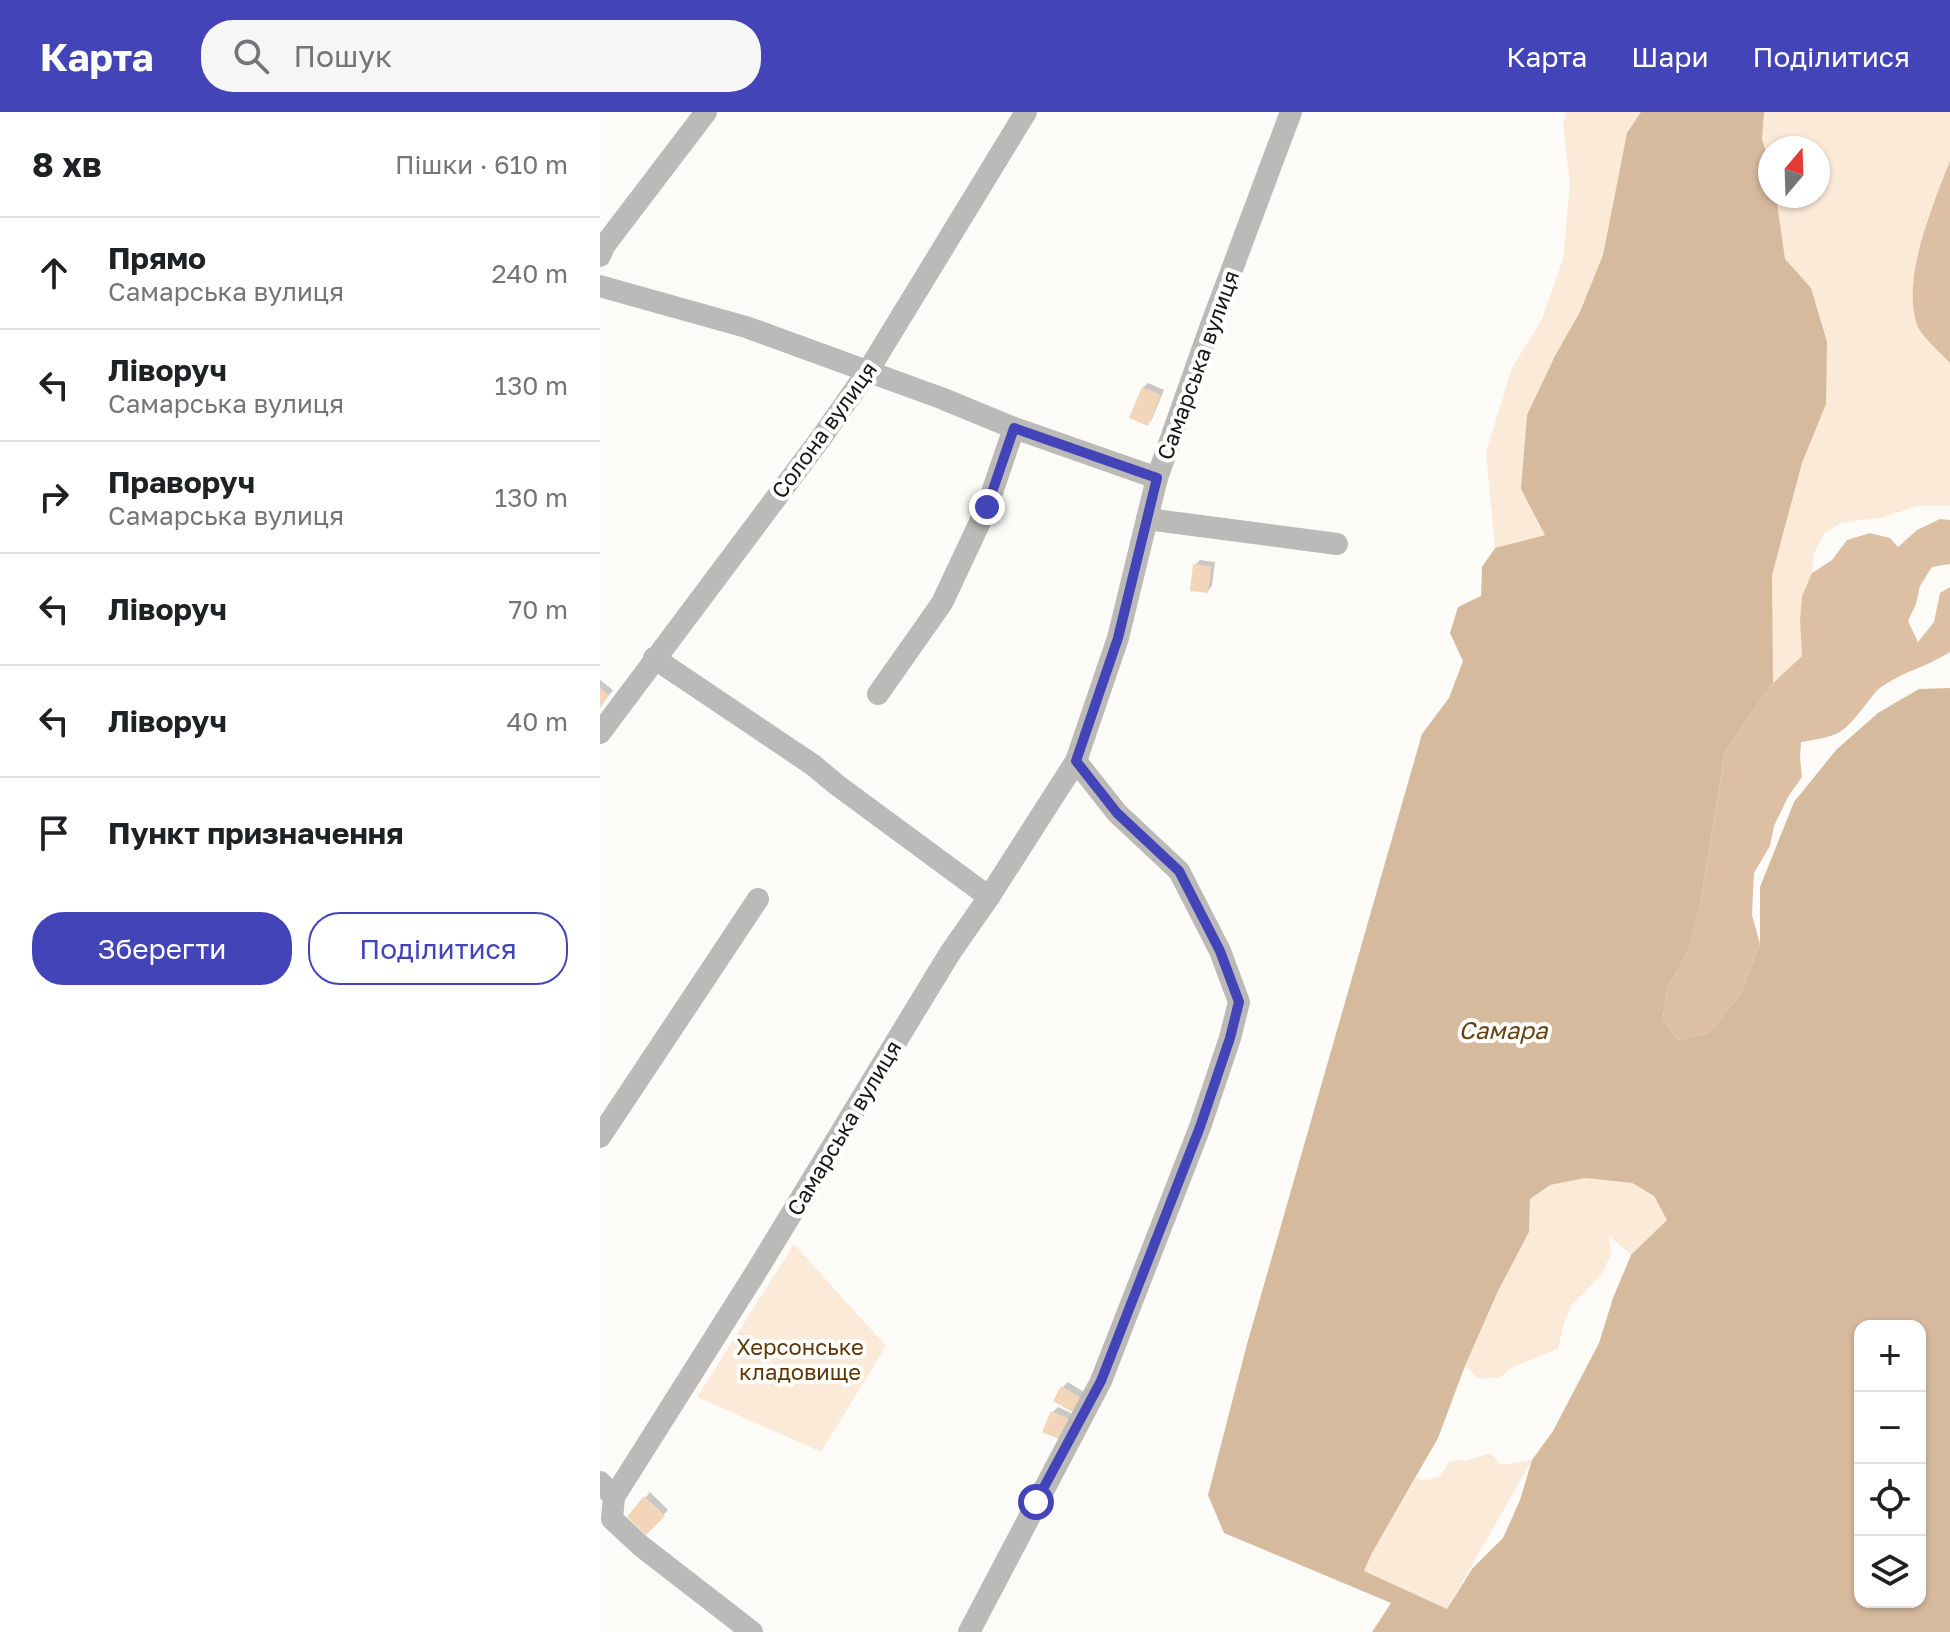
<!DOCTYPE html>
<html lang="uk">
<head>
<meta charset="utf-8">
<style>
	:root { --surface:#fff; --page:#f6f6f6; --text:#202124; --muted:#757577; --line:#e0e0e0; --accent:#4444b9 }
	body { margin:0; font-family:"Golos Text",sans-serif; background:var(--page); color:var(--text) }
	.controls { position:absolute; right:24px; bottom:24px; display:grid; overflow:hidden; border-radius:16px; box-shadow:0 2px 6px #0004 }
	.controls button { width:72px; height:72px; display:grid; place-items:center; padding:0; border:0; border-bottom:2px solid var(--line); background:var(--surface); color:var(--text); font:40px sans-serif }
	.compass { position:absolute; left:1158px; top:24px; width:72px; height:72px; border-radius:50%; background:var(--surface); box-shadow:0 2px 6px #0004; rotate:19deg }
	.stop { position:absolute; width:24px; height:24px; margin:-18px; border:6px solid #4444b9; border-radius:50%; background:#fff }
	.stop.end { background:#4444b9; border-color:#fff; box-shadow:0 2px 8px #0008 }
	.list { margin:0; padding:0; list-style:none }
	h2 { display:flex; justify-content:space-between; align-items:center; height:104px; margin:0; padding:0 32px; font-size:34px }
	h2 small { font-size:26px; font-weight:400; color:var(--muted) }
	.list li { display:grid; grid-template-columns:52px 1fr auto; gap:24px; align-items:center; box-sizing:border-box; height:112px; padding:0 32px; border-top:2px solid var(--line) }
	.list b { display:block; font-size:30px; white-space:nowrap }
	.list p { margin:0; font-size:26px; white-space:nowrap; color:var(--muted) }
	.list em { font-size:26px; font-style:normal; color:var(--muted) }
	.actions { display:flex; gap:16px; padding:24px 32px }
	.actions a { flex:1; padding:18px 0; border:2px solid var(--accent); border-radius:32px; text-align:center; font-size:28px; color:var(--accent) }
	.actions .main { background:var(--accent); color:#fff }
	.icon { flex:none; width:44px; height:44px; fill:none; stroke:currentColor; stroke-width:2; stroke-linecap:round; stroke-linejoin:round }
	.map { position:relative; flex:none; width:1350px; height:1520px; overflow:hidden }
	header { display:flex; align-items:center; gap:48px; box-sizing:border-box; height:112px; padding:0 40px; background:var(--accent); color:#fff }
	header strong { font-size:38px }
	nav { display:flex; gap:44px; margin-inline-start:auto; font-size:28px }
	.search { width:560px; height:72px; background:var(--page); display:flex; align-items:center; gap:20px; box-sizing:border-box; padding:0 28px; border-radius:32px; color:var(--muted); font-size:30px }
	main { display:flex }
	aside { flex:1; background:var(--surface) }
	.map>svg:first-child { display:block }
	.green { fill:#fcead9; fill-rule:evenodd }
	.forest { fill:#ddc0a4 }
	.water { fill:#d6ba9e; fill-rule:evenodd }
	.shadow { fill:#0003 }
	.building { fill:#f3d6ba }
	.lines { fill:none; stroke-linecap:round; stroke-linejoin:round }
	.minor { stroke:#bbbab9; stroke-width:22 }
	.route { stroke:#4444b9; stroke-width:10 }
	.labels { text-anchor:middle; stroke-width:8; stroke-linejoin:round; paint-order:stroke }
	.street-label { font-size:22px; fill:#181716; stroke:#fff }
	.park-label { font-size:22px; fill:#5c3603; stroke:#fff }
	.water-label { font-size:24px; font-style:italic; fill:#674112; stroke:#fff }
</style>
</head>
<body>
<header>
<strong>Карта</strong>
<div class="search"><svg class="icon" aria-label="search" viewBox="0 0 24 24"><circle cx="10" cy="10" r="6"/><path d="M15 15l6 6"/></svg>Пошук</div>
<nav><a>Карта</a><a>Шари</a><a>Поділитися</a></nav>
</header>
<main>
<aside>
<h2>8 хв<small>Пішки · 610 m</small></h2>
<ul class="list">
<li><svg class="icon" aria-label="ahead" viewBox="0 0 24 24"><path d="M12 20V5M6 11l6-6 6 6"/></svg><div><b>Прямо</b><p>Самарська вулиця</p></div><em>240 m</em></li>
<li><svg class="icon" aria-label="left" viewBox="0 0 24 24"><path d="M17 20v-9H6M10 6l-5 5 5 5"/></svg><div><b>Ліворуч</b><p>Самарська вулиця</p></div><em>130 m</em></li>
<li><svg class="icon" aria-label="right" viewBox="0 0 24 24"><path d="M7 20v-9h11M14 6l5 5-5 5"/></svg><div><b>Праворуч</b><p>Самарська вулиця</p></div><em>130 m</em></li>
<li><svg class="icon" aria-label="left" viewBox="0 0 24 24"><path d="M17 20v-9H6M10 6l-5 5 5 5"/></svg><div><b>Ліворуч</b></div><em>70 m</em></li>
<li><svg class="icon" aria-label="left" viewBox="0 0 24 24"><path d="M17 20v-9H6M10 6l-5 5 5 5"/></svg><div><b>Ліворуч</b></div><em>40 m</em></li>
<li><svg class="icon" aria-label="arrive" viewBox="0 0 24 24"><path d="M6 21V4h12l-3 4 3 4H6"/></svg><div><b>Пункт призначення</b></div></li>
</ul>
<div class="actions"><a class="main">Зберегти</a><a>Поділитися</a></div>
</aside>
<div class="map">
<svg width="1350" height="1520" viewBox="0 0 1350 1520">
	<rect width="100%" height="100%" fill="#fdfbf8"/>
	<!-- green -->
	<g class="green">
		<path d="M 966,0 L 1350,0 L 1350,48 L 1324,117 L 1318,216 L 1350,251 L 1350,394 L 1318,394 L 1283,405 L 1241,411 L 1225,421 L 1214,441 L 1212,461 L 1202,485 L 1200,508 L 1202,544 L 1173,571 L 1171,505 L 946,423 L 895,436 L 886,340 L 912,256 L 942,207 L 963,147 L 970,72 L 963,13 ZM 1170,36 L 1218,36 L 1218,84 L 1170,84 Z"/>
		<polygon points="986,1066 1031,1071 1054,1084 1067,1108 1031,1143 1009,1124 1011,1142 1002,1162 971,1194 964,1211 958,1237 913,1255 899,1266 878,1266 865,1254 898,1179 929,1120 930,1087 950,1073"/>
		<polygon points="194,1132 286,1234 221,1340 97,1285"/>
		<polygon points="890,1341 901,1353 932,1348 847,1497 764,1460 772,1441 816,1366 826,1368 839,1365 850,1349 868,1348"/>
	</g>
	<!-- forest -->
	<g class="forest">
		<path d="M 1350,48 L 1350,251 C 1341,241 1321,224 1317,213 C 1301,165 1333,94 1350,48 Z"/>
		<path d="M 1340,407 L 1350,408 L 1350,452 L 1332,455 L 1320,474 L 1316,492 L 1308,509 L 1318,530 L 1334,510 L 1340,481 L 1350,475 L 1350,540 C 1329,554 1305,559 1284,573 C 1277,577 1272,585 1267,591 C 1243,622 1240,624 1201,630 L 1200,646 L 1202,665 L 1188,685 L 1174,714 L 1170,734 L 1154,761 L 1152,803 L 1160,832 L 1141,881 L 1109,921 L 1078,928 L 1063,906 L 1067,876 L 1089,838 L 1100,793 L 1125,639 L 1173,571 L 1202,544 L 1200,508 L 1202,484 L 1212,461 L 1232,448 L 1247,428 L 1270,421 L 1290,426 L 1298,435 L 1317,418 Z"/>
	</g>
	<!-- water -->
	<path class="water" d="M 1041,0 L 1164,0 L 1162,27 L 1170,54 L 1170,84 L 1176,84 L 1185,147 L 1211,176 L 1227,230 L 1226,292 L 1202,351 L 1172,463 L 1173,571 L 1125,639 L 1100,793 L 1089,838 L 1067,876 L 1063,906 L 1078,928 L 1109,921 L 1141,881 L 1160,832 L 1160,775 L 1194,690 L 1236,638 L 1278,601 L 1319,577 L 1350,576 L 1350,1520 L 772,1520 L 791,1491 L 624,1421 L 608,1383 L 647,1232 L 822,622 L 849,586 L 863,549 L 850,521 L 858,495 L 881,484 L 882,455 L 895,436 L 945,423 L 921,377 L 927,303 L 955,244 L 980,200 L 1003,143 L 1027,21 ZM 986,1066 L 1032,1071 L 1054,1084 L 1067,1108 L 1031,1143 L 1013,1186 L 999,1231 L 953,1319 L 932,1348 L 920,1388 L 903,1426 L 872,1457 L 847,1497 L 764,1459 L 772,1441 L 838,1326 L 865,1254 L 898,1179 L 929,1120 L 930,1087 L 950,1073 ZM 1260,1214 L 1320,1214 L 1320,1490 L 1260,1490 Z"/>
	<!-- shadow -->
	<g class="shadow">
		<polygon points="548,271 564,278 552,307 548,311 543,276"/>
		<polygon points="600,448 615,450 612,474 608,479 595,453"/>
		<polygon points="0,568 13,578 0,595"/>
		<polygon points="468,1270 487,1282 480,1295 463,1275"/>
		<polygon points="458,1295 475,1303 467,1321 453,1300"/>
		<polygon points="50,1380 68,1398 46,1420 30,1405"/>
	</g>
	<!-- building -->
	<g class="building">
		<polygon points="542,275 561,283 548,314 529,306"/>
		<polygon points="593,452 611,454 608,481 590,479"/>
		<polygon points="0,576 9,583 0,596"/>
		<polygon points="461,1274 484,1287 476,1302 453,1289"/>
		<polygon points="451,1299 472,1308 463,1329 442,1320"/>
		<polygon points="44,1384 65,1404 46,1423 27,1405"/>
	</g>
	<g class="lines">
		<!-- minor -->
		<g class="minor">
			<polyline points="0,144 4,134 106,0"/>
			<polyline points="0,174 146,215 341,286 414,316 557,366"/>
			<polyline points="547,407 737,432"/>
			<polyline points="54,546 213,653 237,673 389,785"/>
			<polyline points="278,582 342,491 387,395 414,316"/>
			<polyline points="0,621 221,326 268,259 426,0"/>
			<polyline points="0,1025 158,787"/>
			<polyline points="0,1370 14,1385 12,1407 41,1434 152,1520"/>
			<polyline points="14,1385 156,1160 350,841 389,785 476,649 518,526 557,366 610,216 691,0"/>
			<polyline points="369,1520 501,1269 600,1015 630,926 639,890 620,839 579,759 517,701 476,649"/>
		</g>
	</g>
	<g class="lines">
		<!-- route -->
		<polyline class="route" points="387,395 414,316 557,366 518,526 476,649 517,701 579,759 620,839 639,890 630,926 600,1015 501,1269 436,1390"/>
	</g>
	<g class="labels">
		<!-- street labels -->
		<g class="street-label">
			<text transform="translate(598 253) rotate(-70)" y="8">Самарська вулиця</text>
			<text transform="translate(224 318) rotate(-54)" y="8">Солона вулиця</text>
			<text transform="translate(244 1016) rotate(-59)" y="8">Самарська вулиця</text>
		</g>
		<!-- park labels -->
		<g class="park-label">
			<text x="200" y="1243">Херсонське<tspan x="200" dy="25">кладовище</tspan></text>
		</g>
		<!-- water labels -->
		<g class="water-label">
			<text x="903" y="927">Самара</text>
		</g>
	</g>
</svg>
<div class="controls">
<button>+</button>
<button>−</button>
<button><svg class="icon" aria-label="locate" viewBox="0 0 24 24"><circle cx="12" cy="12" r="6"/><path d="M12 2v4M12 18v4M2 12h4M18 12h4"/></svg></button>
<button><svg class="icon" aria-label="layers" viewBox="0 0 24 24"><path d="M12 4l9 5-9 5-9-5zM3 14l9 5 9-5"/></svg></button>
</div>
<svg class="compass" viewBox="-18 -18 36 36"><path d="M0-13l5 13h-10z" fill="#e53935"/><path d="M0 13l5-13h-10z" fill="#757577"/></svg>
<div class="stop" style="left:436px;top:1390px"></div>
<div class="stop end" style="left:387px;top:395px"></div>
</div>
</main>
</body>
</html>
